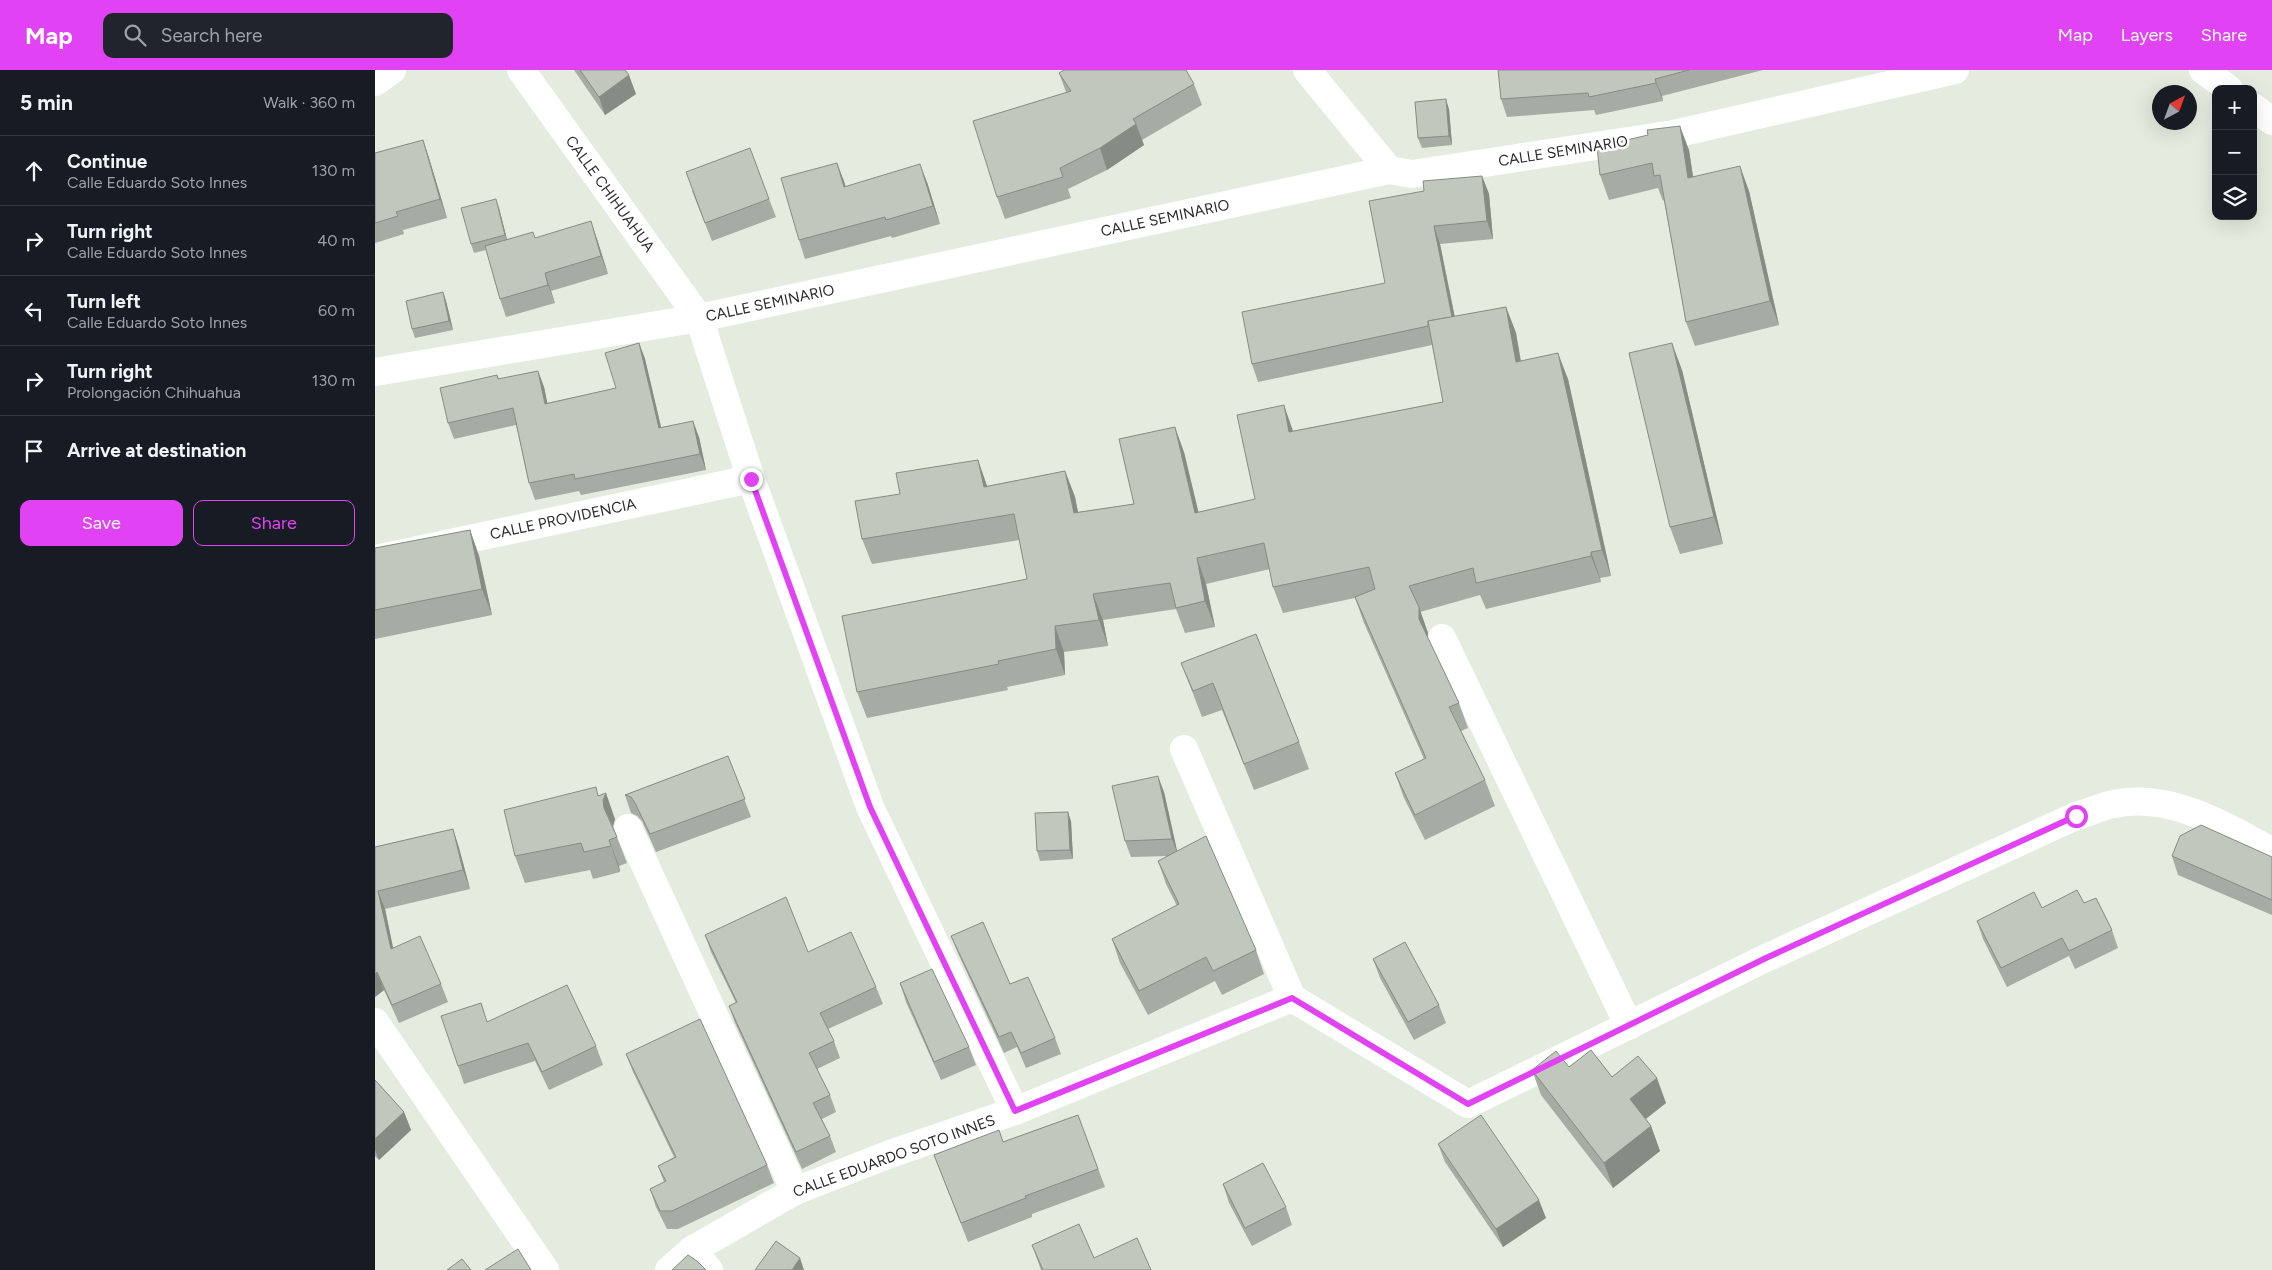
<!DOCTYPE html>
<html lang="en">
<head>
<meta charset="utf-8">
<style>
	:root { --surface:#171b24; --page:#20242c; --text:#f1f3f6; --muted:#9ea1a6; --line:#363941; --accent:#e143f4 }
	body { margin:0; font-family:Figtree,sans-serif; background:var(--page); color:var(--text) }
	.controls { position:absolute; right:15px; top:15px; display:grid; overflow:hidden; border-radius:10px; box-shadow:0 5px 20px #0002 }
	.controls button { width:45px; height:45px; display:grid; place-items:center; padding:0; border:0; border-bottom:1px solid var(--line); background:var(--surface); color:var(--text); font:25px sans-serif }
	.compass { position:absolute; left:1777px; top:15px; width:45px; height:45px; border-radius:50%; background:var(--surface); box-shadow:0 5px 20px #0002; rotate:41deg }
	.stop { position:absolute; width:15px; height:15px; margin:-11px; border:4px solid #e143f4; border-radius:50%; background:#fff }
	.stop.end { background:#e143f4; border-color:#fff; box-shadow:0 1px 5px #0008 }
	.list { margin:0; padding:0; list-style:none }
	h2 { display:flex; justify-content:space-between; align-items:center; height:65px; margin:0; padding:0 20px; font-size:21px }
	h2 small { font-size:16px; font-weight:400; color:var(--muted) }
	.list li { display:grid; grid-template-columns:32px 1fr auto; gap:15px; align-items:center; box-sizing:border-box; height:70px; padding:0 20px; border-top:1px solid var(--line) }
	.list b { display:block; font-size:19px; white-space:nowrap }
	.list p { margin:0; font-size:16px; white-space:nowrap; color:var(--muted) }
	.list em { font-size:16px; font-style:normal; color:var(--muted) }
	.actions { display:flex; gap:10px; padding:15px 20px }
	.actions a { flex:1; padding:11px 0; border:1px solid var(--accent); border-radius:10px; text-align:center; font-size:18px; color:var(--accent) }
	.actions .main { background:var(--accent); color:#fff }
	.icon { flex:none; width:28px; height:28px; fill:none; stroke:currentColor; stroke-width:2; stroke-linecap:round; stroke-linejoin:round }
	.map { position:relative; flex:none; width:1897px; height:1200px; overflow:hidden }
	header { display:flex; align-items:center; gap:30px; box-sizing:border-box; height:70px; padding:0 25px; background:var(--accent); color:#fff }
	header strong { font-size:24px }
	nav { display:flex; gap:28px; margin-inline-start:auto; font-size:18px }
	.search { width:350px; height:45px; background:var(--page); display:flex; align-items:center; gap:12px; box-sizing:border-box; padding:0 18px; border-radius:10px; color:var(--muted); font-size:19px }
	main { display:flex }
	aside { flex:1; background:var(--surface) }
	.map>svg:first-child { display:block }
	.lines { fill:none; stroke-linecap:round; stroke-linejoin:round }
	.minor { stroke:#fff; stroke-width:28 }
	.tertiary { stroke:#fff; stroke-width:28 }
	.wall { fill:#a5aca3 }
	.shaded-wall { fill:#868c84 }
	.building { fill:#c0c8bd; stroke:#868c84 }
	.route { stroke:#e143f4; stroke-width:6 }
	.labels { text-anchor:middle; stroke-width:5; stroke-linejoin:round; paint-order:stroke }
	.street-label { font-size:15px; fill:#2b2b2b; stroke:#fff }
</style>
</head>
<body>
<header>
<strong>Map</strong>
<div class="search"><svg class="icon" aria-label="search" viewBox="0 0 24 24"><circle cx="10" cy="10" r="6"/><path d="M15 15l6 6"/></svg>Search here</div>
<nav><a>Map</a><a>Layers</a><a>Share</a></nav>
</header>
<main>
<aside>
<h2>5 min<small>Walk · 360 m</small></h2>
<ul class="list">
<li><svg class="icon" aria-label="ahead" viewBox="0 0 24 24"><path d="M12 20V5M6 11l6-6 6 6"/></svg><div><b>Continue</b><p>Calle Eduardo Soto Innes</p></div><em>130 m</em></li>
<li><svg class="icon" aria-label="right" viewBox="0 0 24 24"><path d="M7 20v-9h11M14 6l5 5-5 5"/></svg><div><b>Turn right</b><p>Calle Eduardo Soto Innes</p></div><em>40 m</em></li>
<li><svg class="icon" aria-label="left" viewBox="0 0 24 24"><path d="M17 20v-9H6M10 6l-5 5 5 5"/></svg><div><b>Turn left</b><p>Calle Eduardo Soto Innes</p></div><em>60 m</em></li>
<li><svg class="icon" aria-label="right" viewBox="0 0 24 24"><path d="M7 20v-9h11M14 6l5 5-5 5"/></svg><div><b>Turn right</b><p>Prolongación Chihuahua</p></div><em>130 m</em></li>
<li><svg class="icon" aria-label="arrive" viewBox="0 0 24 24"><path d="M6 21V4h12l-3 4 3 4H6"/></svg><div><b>Arrive at destination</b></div></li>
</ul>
<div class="actions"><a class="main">Save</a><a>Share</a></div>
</aside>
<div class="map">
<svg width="1897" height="1200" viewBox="0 0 1897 1200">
	<rect width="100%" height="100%" fill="#e3ecde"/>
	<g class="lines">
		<!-- minor -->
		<g class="minor">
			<polyline points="146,0 324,248 376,409 495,737 640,1041"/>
			<polyline points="932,0 1014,100"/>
			<polyline points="0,12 17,0"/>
			<polyline points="0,489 376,409"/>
			<polyline points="1067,568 1254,956"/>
			<polyline points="809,679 917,928"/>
			<polyline points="253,758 420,1121"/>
			<polyline points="0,952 170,1200"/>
			<polyline points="317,1180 334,1200"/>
			<path d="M 294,1200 L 317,1180 L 420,1121 L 515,1084 L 640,1041 L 917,928 L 1093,1034 L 1391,888 L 1701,746 C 1712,743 1723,738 1734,735 C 1793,720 1847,755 1897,781"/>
		</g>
		<!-- tertiary -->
		<g class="tertiary">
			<polyline points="1828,0 1854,19"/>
			<polyline points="1878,37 1897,51"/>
			<polyline points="0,302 324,248 1014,100 1037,104 1299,64 1580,0"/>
		</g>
	</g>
	<!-- wall -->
	<g class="wall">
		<polygon points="199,0 250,0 261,24 230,45"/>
		<polygon points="1123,0 1388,0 1287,26 1288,31 1221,45 1219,40 1132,47 1126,29"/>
		<polygon points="684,3 819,14 827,35 767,70 769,75 732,100 693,119 696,128 630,149 622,127 691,22"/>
		<polygon points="1074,39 1077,75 1047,78 1043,68"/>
		<polygon points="48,70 54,88 72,148 28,160 29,164 0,173 0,83"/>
		<polygon points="1314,80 1318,107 1374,121 1404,255 1320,276 1311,252 1289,130 1288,131 1283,118 1234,130 1225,105"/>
		<polygon points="462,93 470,117 552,112 565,154 517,168 516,166 430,189 424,170"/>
		<polygon points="1107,106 1114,124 1118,169 1065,174 1080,247 1131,237 1141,263 1146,291 1193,309 1236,506 1225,508 1226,512 1111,539 1105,525 1045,542 1053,563 1053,568 1084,633 1093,658 1086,661 1110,710 1120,736 1050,770 1029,728 1020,703 1049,689 989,553 980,528 908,543 898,517 895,499 831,514 840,557 810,563 801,539 728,550 733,576 689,582 690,605 632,617 633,620 492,648 482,622 652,509 644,470 497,494 487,469 525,424 603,390 612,416 690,401 700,427 703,442 759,434 809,382 823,443 880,429 918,361 1068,332 1057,275 883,312 877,294 1010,213 1049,121"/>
		<polygon points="317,121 394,129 401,147 337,171"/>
		<polygon points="124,138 132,169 160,168 222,169 233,204 176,221 180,233 131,247 125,229 111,180 99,183 96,174"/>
		<polygon points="68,222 71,231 78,260 40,268 37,259"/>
		<polygon points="264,273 270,289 286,357 324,367 331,400 206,425 204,421 160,430 154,413 141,355 79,369 73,353 122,305 124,309 163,301 169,317 172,333 241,318"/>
		<polygon points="1307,300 1348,474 1305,484 1295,457"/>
		<polygon points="95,460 104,486 117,545 0,569 0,478"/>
		<polygon points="881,564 924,672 934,699 879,720 847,640 827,647 806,593"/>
		<polygon points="353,686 376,747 281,782 267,751 262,746 256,743 250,725"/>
		<polygon points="789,722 802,781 881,880 889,904 847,925 840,911 773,945 745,893 737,869 802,836 791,814 783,791 793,786 756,787 750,771"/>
		<polygon points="224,725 240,749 238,756 242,767 252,793 244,796 245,802 218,809 215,800 150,813 140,786"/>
		<polygon points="696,751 698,789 665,791 662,781"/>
		<polygon points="78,759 84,778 95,819 10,839 18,878 66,914 73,932 24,953 9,920 0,927 0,777"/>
		<polygon points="1797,786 1897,787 1897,845 1803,805"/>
		<polygon points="1709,833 1737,860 1743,878 1700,899 1694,886 1632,917 1608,869 1602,851 1667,838"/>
		<polygon points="330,865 433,882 501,917 508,934 453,959 459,971 465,988 442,999 455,1025 461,1042 447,1049 455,1066 461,1082 427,1099 360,953 354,936 361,933 336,882"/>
		<polygon points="576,866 635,914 680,968 686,984 651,998 642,977 629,983 582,881"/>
		<polygon points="998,889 1064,935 1071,953 1039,970 1005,908"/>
		<polygon points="525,913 594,977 601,995 566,1010 531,932"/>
		<polygon points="113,952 221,976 228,995 174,1020 160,991 89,1014 83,996"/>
		<polygon points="251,984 392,1095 399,1113 303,1159 292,1159 281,1137 275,1119 289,1112 283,1096 299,1087 258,1002"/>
		<polygon points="1194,997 1237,1007 1291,1033 1271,1049 1276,1056 1285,1081 1238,1118 1166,1025 1157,1000"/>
		<polygon points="0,1010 29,1042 36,1060 4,1090 0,1086"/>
		<polygon points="703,1045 730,1117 657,1144 657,1147 593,1172 559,1085 628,1072"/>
		<polygon points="1063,1074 1171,1148 1128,1177 1070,1092"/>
		<polygon points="848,1114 911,1137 917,1155 877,1176 854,1133"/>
		<polygon points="657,1175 719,1188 776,1200 666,1200"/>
	</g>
	<!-- shaded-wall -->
	<g class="shaded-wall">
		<polygon points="254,5 261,24 230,45 224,27"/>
		<polygon points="1280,9 1287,26 1288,31 1281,13"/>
		<polygon points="1071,29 1074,39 1077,75 1074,66"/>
		<polygon points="761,54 769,75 732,100 725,78"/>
		<polygon points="1305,56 1314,80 1322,133 1313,108"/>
		<polygon points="48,70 54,88 72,148 65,129"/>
		<polygon points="462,93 469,111 476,135 469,117"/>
		<polygon points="545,94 552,112 565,154 558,136"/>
		<polygon points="1365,96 1374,121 1404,255 1395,231"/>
		<polygon points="1107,106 1114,124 1118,169 1112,151"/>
		<polygon points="121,129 124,138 133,174 130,165"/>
		<polygon points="216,151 222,169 233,204 226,186"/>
		<polygon points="1059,156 1065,174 1084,269 1077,251"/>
		<polygon points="170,203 180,233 173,215"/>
		<polygon points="68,222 71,231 78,260 74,251"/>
		<polygon points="1131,237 1141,263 1150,318 1141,292"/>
		<polygon points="264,273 270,289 290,374 284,358"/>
		<polygon points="1297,273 1307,300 1348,474 1339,447"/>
		<polygon points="1183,283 1193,309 1236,506 1227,480"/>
		<polygon points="163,301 169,317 176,350 170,334"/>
		<polygon points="909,335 918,361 924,388 914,362"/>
		<polygon points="318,351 324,367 331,400 325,384"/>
		<polygon points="800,357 809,382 830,469 820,443"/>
		<polygon points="603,390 612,416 609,417"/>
		<polygon points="690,401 700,427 708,469 699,443"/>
		<polygon points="95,460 104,486 117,545 107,519"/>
		<polygon points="1216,482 1225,508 1226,512 1216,486"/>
		<polygon points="822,488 831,514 840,557 830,531"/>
		<polygon points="718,524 728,550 733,576 724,550"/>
		<polygon points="1044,537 1053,563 1053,575 1044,549"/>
		<polygon points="680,556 689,582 690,605 681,579"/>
		<polygon points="783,706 789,722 803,785 797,769"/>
		<polygon points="231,723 240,749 238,756 229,738 228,730"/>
		<polygon points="693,742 696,751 698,789 695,780"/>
		<polygon points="78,759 84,778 95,819 88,800"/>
		<polygon points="234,770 244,796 245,802 236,776"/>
		<polygon points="3,821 10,839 22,897 16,879"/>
		<polygon points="2,902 9,920 0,927 0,904"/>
		<polygon points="1282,1008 1291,1033 1264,1054 1255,1029"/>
		<polygon points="29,1042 36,1060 4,1090 0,1080 0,1069"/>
		<polygon points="1276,1056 1285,1081 1238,1118 1229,1093"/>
		<polygon points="1164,1130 1171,1148 1128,1177 1121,1159"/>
		<polygon points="425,1188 429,1200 417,1200"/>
	</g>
	<!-- building -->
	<g class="building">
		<polygon points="205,0 250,0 254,5 224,27"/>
		<polygon points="689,0 811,0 819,14 758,49 761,54 725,78 685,98 688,107 622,127 598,51 696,21 684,3"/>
		<polygon points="1123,0 1314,0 1280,9 1281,13 1214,27 1213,23 1126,29"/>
		<polygon points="1071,29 1074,66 1043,68 1040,32"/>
		<polygon points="1305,56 1313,108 1365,96 1395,231 1311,252 1285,105 1279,106 1277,93 1225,105 1222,77 1273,65 1272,60"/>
		<polygon points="48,70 65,129 21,142 23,146 0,153 0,83"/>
		<polygon points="375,78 394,129 330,153 311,102"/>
		<polygon points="462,93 469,117 545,94 558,136 511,150 510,147 424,170 406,108"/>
		<polygon points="1107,106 1112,151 1059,156 1077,247 1053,251 1053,256 877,294 867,242 1010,213 994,131 1049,121 1048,111"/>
		<polygon points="121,129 130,165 96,174 86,138"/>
		<polygon points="216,151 226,186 170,203 173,215 125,229 110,176 158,162 160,168"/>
		<polygon points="68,222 74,251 37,259 31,231"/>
		<polygon points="1131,237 1141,292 1183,283 1227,480 1216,482 1216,486 1101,513 1098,498 1034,516 1044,537 1044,549 1084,633 1074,637 1110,710 1040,745 1020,703 1051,688 980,527 1000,519 994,497 898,517 889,473 822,488 830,531 801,538 795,513 718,524 724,550 680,556 681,579 623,591 624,594 482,622 467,546 652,509 639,444 487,469 480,431 525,424 521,403 603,390 609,417 690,401 699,443 759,434 744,369 800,357 820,443 880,429 862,345 909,335 914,362 1068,332 1053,251"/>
		<polygon points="264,273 284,358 318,351 325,384 200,409 199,404 154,413 138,338 73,353 65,318 122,305 123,309 163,301 170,334 241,318 230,283"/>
		<polygon points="1297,273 1339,447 1295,457 1254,283"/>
		<polygon points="95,460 107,519 0,540 0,478"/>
		<polygon points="881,564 924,672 869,694 838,613 818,621 806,593"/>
		<polygon points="353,686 370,729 275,764 260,733 256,727 250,725"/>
		<polygon points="783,706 797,769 750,771 737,716"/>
		<polygon points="221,717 223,726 231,723 228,730 229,738 242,767 234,770 236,776 209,782 206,773 140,786 129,740"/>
		<polygon points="693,742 695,780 662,781 660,743"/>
		<polygon points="1826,755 1897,787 1897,830 1797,786 1805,766"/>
		<polygon points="78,759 88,800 3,821 16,879 45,866 66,914 17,935 2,902 0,904 0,777"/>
		<polygon points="831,766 881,880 838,901 831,887 764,921 737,869 804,834 783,791"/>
		<polygon points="1702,820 1709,833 1721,828 1737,860 1694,881 1687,868 1626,898 1602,851 1659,822 1667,838"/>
		<polygon points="411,827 433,882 476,862 501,917 445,943 459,971 434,983 455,1025 438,1033 455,1066 421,1082 354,936 362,932 330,865"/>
		<polygon points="608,852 635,914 653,907 680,968 646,983 636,962 624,967 576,866"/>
		<polygon points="1030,872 1064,935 1033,952 998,889"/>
		<polygon points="557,899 594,977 559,992 525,913"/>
		<polygon points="192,915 221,976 167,1002 153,973 83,996 66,946 106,933 112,952"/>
		<polygon points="325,949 392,1095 297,1141 285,1141 275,1119 291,1111 283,1096 301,1087 251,984"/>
		<polygon points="1216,980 1237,1007 1263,986 1282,1008 1255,1029 1276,1056 1229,1093 1157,1000 1181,981 1194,997"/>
		<polygon points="0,1010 29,1042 0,1069"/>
		<polygon points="703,1045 723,1099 650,1126 651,1128 586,1153 559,1085 624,1060 628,1072"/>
		<polygon points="1106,1045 1164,1130 1121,1159 1063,1074"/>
		<polygon points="888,1093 911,1137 870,1158 848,1114"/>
		<polygon points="704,1154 719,1188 762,1168 776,1200 668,1200 657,1175"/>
		<polygon points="401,1171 425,1188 417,1200 380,1200"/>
		<polygon points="143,1179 156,1200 110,1200"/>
		<polygon points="313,1185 322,1191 331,1200 297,1200"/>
		<polygon points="87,1189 96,1200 72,1200"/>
	</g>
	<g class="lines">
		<!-- route -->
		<polyline class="route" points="376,409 495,737 640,1041 917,928 1093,1034 1391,888 1701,746"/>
	</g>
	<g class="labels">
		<!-- street labels -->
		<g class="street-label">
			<text transform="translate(1188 81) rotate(-9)" y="5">CALLE SEMINARIO</text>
			<text transform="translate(235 124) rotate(54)" y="5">CALLE CHIHUAHUA</text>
			<text transform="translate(790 148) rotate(-12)" y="5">CALLE SEMINARIO</text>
			<text transform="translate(395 233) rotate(-12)" y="5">CALLE SEMINARIO</text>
			<text transform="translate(188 449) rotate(-12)" y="5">CALLE PROVIDENCIA</text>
			<text transform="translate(519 1086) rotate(-20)" y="5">CALLE EDUARDO SOTO INNES</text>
		</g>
	</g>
</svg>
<div class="controls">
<button>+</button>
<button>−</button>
<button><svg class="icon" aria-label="layers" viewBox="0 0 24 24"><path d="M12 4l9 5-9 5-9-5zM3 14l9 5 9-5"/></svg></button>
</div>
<svg class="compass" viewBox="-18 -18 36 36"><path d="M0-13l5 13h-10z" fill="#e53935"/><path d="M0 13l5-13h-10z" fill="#9ea1a6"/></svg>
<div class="stop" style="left:1701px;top:746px"></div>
<div class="stop end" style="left:376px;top:409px"></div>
</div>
</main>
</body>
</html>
